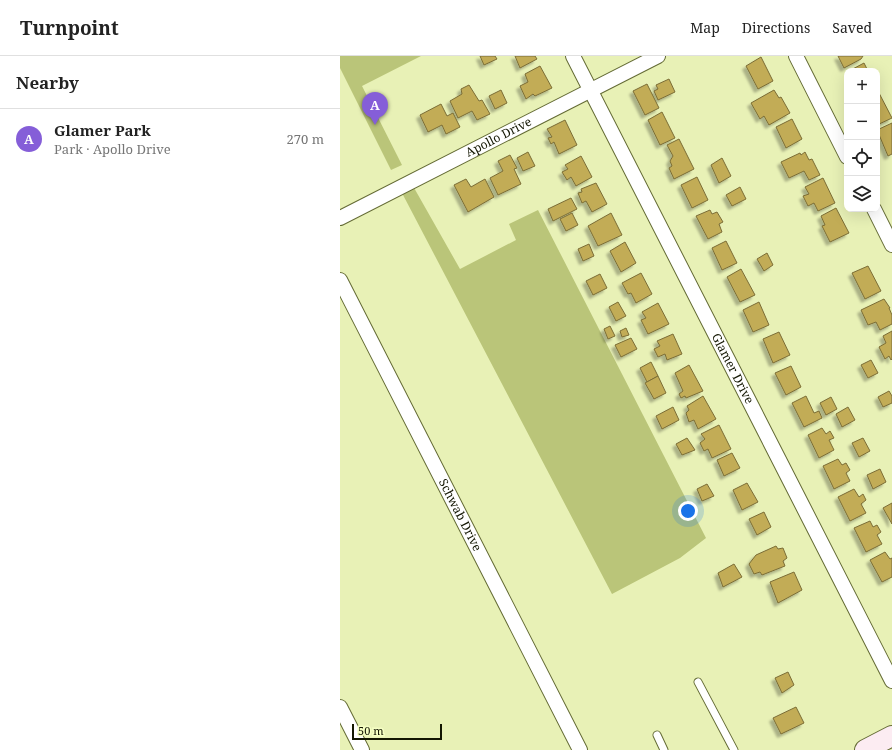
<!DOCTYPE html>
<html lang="en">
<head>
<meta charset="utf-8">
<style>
	:root { --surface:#fff; --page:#f6f6f6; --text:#222; --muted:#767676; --line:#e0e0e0; --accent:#855ed8 }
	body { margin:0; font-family:"Noto Serif",serif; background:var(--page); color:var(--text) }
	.controls { position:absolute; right:12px; top:12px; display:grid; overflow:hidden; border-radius:8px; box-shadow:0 4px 16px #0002 }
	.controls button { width:36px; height:36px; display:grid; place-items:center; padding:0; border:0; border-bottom:1px solid var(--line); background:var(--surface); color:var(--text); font:20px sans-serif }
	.scale { position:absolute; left:12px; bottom:10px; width:90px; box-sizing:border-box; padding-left:4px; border:2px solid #131602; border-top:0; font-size:11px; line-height:14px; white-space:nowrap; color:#131602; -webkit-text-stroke:3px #f5fec3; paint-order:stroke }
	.you { position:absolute; left:348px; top:455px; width:14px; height:14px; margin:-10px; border:3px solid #fff; border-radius:50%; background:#1a73e8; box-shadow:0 0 0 6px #1a73e833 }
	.badge { display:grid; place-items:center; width:26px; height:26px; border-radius:50%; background:var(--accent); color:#fff; font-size:13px; font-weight:700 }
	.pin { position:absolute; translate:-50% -33px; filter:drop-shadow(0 1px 2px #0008) }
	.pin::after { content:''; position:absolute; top:21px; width:14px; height:12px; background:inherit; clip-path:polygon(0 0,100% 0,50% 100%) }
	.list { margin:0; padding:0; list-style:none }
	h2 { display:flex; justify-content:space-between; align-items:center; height:52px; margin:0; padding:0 16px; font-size:17px }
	h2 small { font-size:13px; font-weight:400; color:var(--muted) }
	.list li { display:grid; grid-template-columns:26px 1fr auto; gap:12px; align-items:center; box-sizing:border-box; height:60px; padding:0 16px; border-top:1px solid var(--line) }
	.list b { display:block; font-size:15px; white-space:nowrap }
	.list p { margin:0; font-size:13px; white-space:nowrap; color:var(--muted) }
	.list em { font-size:13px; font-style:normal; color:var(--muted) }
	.icon { flex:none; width:22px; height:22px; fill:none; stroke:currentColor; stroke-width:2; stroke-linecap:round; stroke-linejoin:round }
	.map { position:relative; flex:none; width:552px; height:694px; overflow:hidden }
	header { display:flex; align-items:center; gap:24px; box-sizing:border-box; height:56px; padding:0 20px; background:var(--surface); border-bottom:1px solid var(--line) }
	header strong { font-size:19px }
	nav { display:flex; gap:22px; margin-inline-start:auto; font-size:14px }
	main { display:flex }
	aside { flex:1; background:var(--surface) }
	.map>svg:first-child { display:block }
	.green { fill:#bac579 }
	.building { fill:#c2ac57; stroke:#7b6d36; filter:url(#shadow) }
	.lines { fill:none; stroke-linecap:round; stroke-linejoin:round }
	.lane-casing { stroke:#646b35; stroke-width:9 }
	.street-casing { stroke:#646b35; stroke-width:16 }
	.secondary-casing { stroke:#646b35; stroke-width:22 }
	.lane { stroke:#fff; stroke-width:7 }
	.street { stroke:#fff; stroke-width:14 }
	.secondary { stroke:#fcecf2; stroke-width:20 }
	.labels { text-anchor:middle; stroke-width:4; stroke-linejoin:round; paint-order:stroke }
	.street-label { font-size:12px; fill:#131602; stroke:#f5fec3 }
</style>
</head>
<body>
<header>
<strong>Turnpoint</strong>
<nav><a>Map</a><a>Directions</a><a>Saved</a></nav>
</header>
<main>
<aside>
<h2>Nearby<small></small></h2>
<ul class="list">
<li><span class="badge">A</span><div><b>Glamer Park</b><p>Park · Apollo Drive</p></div><em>270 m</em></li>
</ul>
</aside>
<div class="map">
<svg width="552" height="694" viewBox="0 0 552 694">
	<defs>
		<filter id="shadow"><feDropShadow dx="-3.5" dy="3.5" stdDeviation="1" flood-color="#0004"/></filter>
	</defs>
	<rect width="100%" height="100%" fill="#e8f1b6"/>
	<!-- green -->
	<g class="green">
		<polygon points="0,0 81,0 22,30 62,109 51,114 0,12"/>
		<polygon points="73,130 120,213 176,184 169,168 198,154 366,482 340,502 272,538 62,137"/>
	</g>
	<!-- building -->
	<g class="building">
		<polygon points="140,0 155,0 157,3 144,9"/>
		<polygon points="175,0 195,0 197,3 180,12"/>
		<polygon points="498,0 523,0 521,3 504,12"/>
		<polygon points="421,1 433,25 418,33 406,10"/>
		<polygon points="524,7 528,15 509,15"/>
		<polygon points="200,10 212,32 195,40 193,38 186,43 180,30 188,26 185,18"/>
		<polygon points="329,23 335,36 318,44 314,35 318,33 316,29"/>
		<polygon points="307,28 319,52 305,59 293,35"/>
		<polygon points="129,29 139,45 142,44 150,58 137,64 132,55 118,62 110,45 122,38 121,33"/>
		<polygon points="161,34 167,47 155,53 149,40"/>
		<polygon points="434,34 439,42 441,41 450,57 429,69 424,60 420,63 411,47"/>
		<polygon points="539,37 552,62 537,69 537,38"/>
		<polygon points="101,48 107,60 113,57 120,71 106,78 102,69 88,76 80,59"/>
		<polygon points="322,56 335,82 320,89 308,64"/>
		<polygon points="452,63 462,83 446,92 436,71"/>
		<polygon points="225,64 237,89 219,98 214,86 211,88 208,82 212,81 207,73"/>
		<polygon points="552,67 552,98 548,100 537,74"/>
		<polygon points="339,83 354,113 334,123 329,112 332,110 330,105 333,100 327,89"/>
		<polygon points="188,96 195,110 183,115 177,102"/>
		<polygon points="465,96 469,104 472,103 480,119 469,124 464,115 449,122 441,106 460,97 461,99"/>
		<polygon points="170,99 177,112 174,113 181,128 158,139 150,122 163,115 158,105"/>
		<polygon points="241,100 252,121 236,130 231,121 227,124 222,116 228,113 225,109"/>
		<polygon points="382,102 391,120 379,127 371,109"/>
		<polygon points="357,121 368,144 352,152 341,129"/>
		<polygon points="483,122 495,147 478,155 474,147 468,150 463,140 469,138 465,131"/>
		<polygon points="126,123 131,131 145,123 154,141 128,156 114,129"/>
		<polygon points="256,127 267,148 252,156 246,145 242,147 238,137 242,136 241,133"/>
		<polygon points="400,131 406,143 392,150 386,139"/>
		<polygon points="231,142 237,153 213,165 208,153"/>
		<polygon points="496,152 509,177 490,186 482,170 485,169 481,160"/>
		<polygon points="370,154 372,158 377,156 383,166 379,168 382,176 368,183 356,160"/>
		<polygon points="232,157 238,169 226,175 220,163"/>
		<polygon points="271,157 282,179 258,190 248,170"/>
		<polygon points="386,185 397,207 382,214 372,192"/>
		<polygon points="285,186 296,207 281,216 270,195"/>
		<polygon points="249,188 254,200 243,205 238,193"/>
		<polygon points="427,197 433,209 424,215 417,203"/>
		<polygon points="528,210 541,235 525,243 512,217"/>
		<polygon points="401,213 415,239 400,246 387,221"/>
		<polygon points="301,217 312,238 296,247 291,237 288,238 282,227"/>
		<polygon points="260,218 267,232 253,239 246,225"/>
		<polygon points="544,243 550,252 549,252 552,259 552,268 540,274 536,266 528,269 521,254"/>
		<polygon points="278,246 286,260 276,265 269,251"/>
		<polygon points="419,246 429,269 413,276 403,254"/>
		<polygon points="318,247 329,268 308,278 301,264 306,262 302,256"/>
		<polygon points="270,270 275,280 268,283 264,273"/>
		<polygon points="286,272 289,279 282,281 280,275"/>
		<polygon points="552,275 552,303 551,304 549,300 545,303 539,291 546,287 543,280"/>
		<polygon points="439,276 450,299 433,307 423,283"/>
		<polygon points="333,278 342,298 327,304 325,298 318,301 314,293 320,290 317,285"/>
		<polygon points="291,282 297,293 281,301 275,289"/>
		<polygon points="531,304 538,317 528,322 521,309"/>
		<polygon points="311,306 318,320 307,326 300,312"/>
		<polygon points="349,309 363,335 346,342 345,340 341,342 339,338 343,335 335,317"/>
		<polygon points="451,310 461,331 446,339 435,317"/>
		<polygon points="318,320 326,337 314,343 305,327"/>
		<polygon points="549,335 552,340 552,347 543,351 538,341"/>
		<polygon points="363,340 376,363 358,373 354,364 349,366 346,357 349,354 347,350"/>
		<polygon points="466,340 474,357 479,355 482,362 464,371 452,347"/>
		<polygon points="491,341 497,353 486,359 480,347"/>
		<polygon points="333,351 339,364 322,373 316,360"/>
		<polygon points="508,351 515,364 502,371 496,358"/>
		<polygon points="379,369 391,393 372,402 368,393 364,395 360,387 365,383 361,378"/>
		<polygon points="482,372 486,378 490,375 494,382 489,384 494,394 479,402 468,379"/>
		<polygon points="347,382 355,394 342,399 336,388"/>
		<polygon points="523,382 530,395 519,401 512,387"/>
		<polygon points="392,397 400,412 384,420 377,404"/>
		<polygon points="498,403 502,409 506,407 510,414 506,417 510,425 494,433 483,410"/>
		<polygon points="540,413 546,426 533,433 527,419"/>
		<polygon points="407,427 418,446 402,454 393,434"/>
		<polygon points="367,428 374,440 362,445 357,433"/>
		<polygon points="514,433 519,441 523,438 526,444 521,448 526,457 510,465 498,441"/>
		<polygon points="552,447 552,468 543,452"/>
		<polygon points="424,456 431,471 417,479 409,463"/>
		<polygon points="530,465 533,471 537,469 541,476 537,479 542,488 526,496 514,472"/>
		<polygon points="436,490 438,493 443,492 447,502 443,505 445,510 422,519 420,516 414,518 409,508 416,499"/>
		<polygon points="545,496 550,503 552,502 552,521 542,526 530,504"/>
		<polygon points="394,508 402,521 383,531 378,517"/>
		<polygon points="454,516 462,534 438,547 430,526"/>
		<polygon points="448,616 454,629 442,637 435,622"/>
		<polygon points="456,651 464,667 441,678 433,662"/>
	</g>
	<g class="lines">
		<defs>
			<g id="lane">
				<polyline points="358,626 394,694"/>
				<polyline points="317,679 324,694"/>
			</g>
			<g id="street">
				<path id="s1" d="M 233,0 L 552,625"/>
				<polyline points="456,0 507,101"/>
				<polyline points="534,153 552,189"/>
				<path id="s2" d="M 0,162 L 318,0"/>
				<path id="s3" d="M 0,224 L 240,694"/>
				<polyline points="0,651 22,694"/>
			</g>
			<polyline id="secondary" points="525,694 552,680"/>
		</defs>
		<!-- lane casing -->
		<use href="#lane" class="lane-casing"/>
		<!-- street casing -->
		<use href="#street" class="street-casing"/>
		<!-- secondary casing -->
		<use href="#secondary" class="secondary-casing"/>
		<!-- lane -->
		<use href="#lane" class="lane"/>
		<!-- street -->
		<use href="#street" class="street"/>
		<!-- secondary -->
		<use href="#secondary" class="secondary"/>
	</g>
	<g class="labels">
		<!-- street labels -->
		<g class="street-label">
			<text dy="4" stroke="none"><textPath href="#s2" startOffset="178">Apollo Drive</textPath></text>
			<text dy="4" stroke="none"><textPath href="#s1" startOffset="351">Glamer Drive</textPath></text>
			<text dy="4" stroke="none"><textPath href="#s3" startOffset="264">Schwab Drive</textPath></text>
		</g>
	</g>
</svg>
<div class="controls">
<button>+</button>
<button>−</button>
<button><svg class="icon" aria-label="locate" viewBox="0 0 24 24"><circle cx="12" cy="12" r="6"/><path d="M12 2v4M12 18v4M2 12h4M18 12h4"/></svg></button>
<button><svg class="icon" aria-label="layers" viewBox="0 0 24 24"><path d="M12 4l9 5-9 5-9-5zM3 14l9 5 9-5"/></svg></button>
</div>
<div class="scale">50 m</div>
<div class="you"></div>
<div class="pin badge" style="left:35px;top:69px">A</div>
</div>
</main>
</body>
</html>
